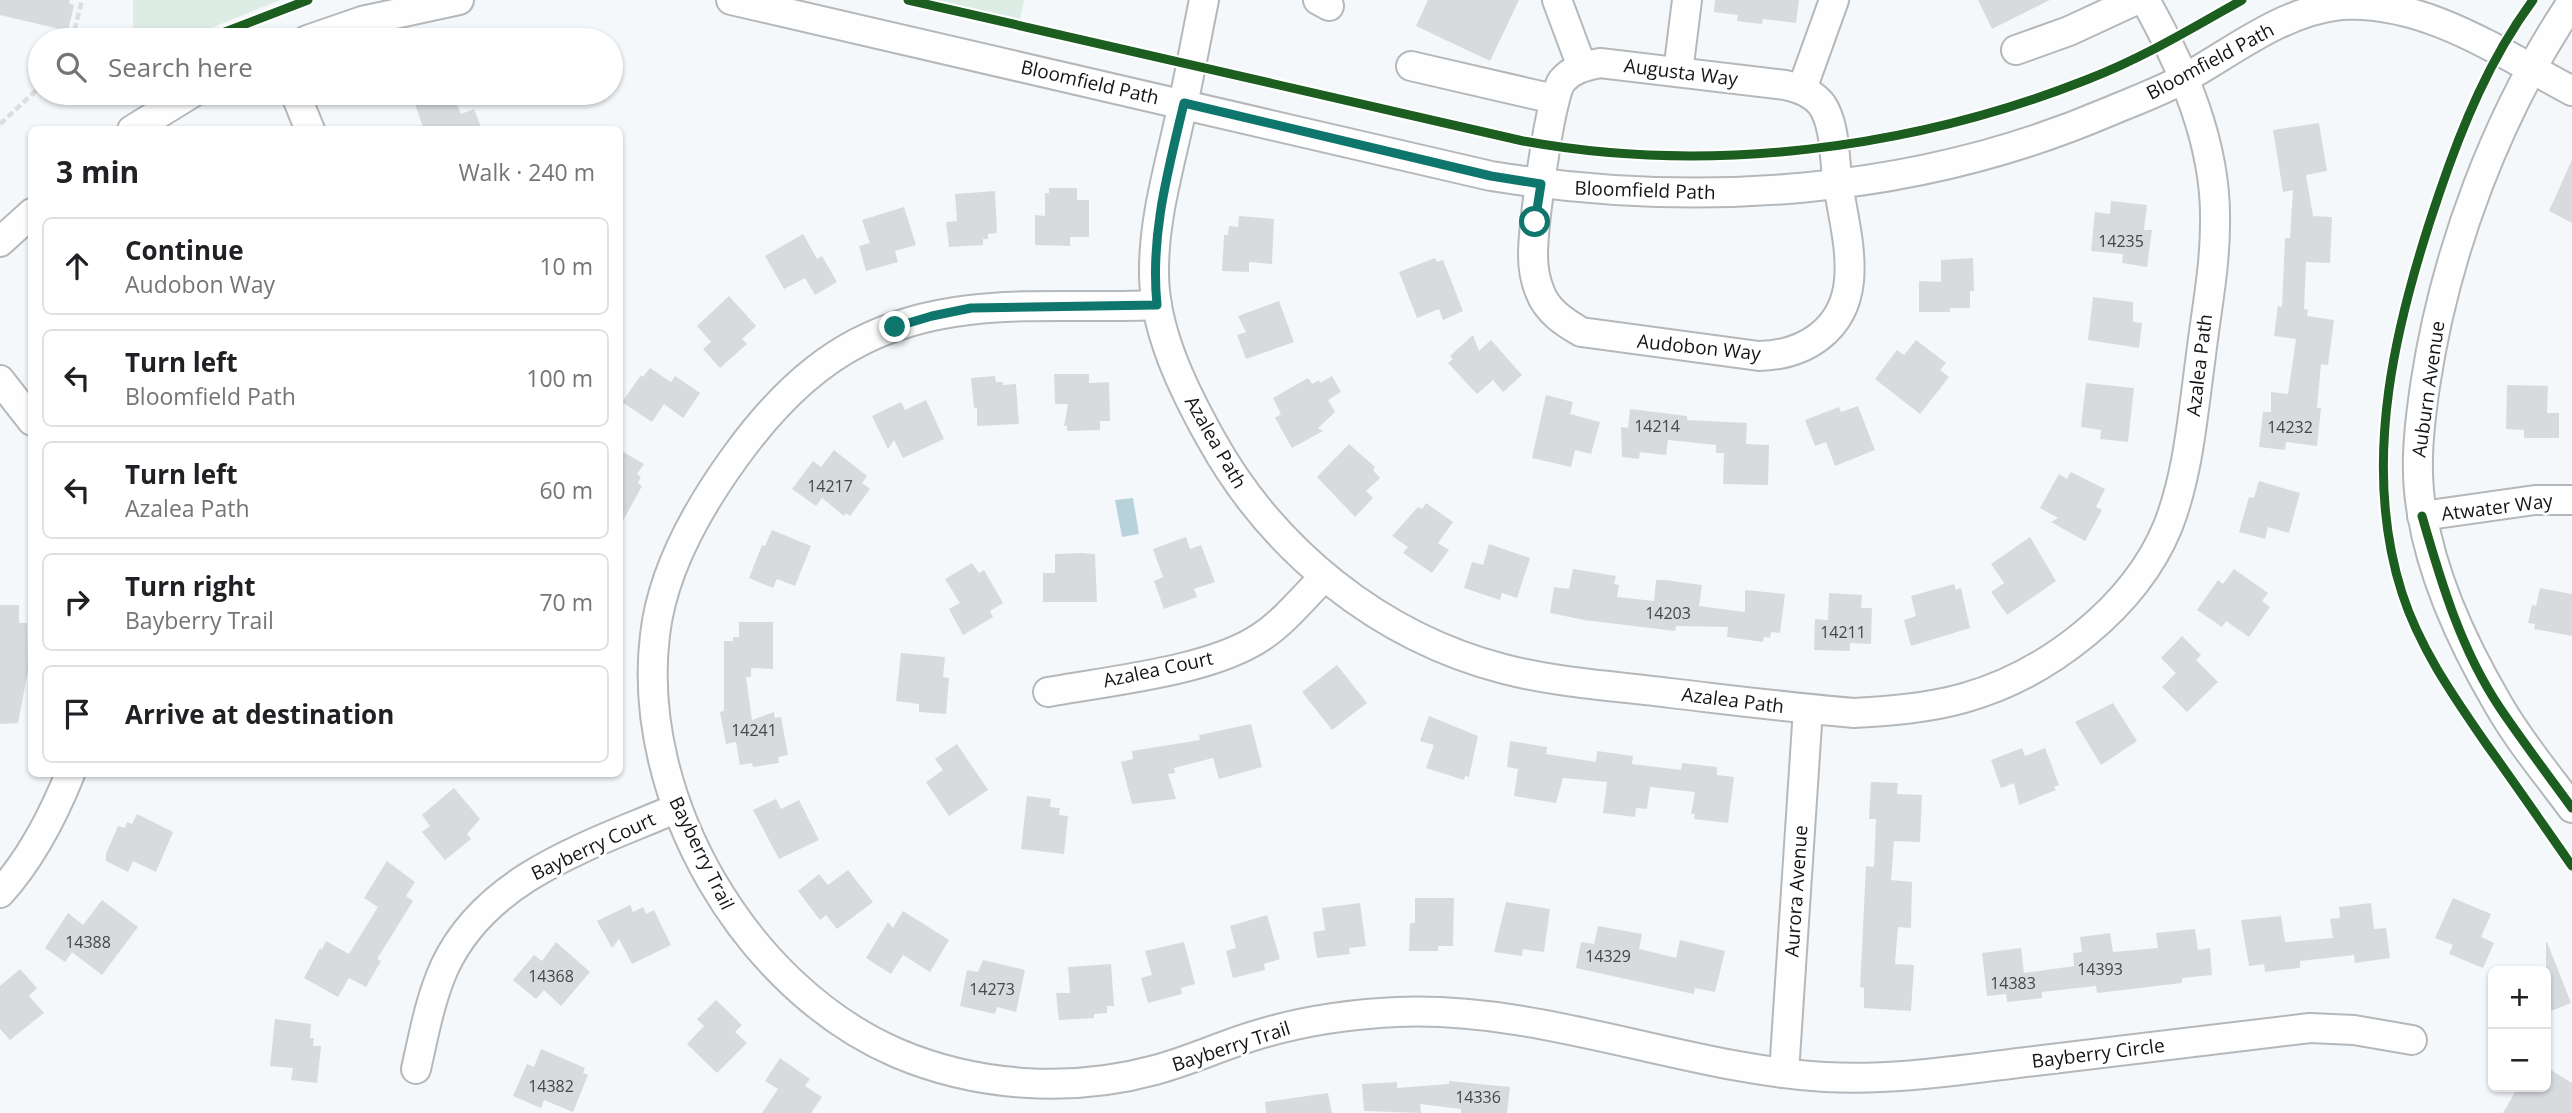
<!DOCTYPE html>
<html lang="en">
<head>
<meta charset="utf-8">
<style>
	:root { --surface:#fff; --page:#f6f6f6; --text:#202124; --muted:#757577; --line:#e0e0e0 }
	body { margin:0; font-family:"Open Sans",sans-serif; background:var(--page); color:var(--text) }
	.controls { position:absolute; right:21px; bottom:21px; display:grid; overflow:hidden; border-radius:10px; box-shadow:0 2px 5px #0004 }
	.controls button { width:63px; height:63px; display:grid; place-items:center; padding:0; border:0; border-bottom:2px solid var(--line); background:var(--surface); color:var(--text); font:35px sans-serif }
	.stop { position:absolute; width:21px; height:21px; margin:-16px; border:5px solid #0f766e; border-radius:50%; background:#fff }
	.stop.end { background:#0f766e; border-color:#fff; box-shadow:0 2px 7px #0008 }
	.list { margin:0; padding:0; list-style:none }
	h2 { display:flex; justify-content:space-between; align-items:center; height:91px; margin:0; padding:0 28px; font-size:30px }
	h2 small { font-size:23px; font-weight:400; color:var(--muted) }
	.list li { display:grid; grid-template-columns:46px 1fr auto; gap:21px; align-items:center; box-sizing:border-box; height:98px; margin:0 14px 14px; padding:0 14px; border:2px solid var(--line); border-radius:10px }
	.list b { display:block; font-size:26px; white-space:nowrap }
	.list p { margin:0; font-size:23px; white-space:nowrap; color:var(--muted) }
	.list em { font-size:23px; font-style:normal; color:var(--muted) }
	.icon { flex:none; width:38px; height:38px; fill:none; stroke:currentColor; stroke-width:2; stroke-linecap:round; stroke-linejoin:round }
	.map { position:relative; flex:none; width:2572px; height:1113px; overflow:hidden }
	.search { position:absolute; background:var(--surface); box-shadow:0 2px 5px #0004; left:28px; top:28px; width:595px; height:77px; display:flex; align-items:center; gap:18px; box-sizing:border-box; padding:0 24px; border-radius:38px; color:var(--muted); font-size:26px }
	.panel { position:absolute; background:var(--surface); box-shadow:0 2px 5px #0004; left:28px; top:126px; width:595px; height:651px; border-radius:10px }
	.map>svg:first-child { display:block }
	.green { fill:#ddede6 }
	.water { fill:#b8d2dc }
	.building { fill:#d8dbde }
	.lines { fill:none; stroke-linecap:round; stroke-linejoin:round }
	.minor-casing { stroke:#b5b8ba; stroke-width:32 }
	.path { stroke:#dcdedf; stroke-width:4.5; stroke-dasharray:7 3.5; stroke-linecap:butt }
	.minor { stroke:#fefefe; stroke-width:28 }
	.cycleway-casing { stroke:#fff; stroke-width:13 }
	.cycleway { stroke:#1b5e20; stroke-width:9 }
	.route { stroke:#0f766e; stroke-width:9 }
	.labels { text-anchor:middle; stroke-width:6; stroke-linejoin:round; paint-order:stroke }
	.number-label { font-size:16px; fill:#44464a }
	.street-label { font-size:19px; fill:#131518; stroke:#fff }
</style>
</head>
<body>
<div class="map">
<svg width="2572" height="1113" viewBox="0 0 2572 1113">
	<rect width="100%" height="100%" fill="#f5f8fb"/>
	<!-- green -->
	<g class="green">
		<polygon points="133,0 280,0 206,30 188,40 133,40"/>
		<polygon points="936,0 1024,0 1020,19"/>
	</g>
	<!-- water -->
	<polygon class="water" points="1133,498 1139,534 1122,537 1115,500"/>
	<!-- building -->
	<g class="building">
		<polygon points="0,0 70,0 69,3 74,5 68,31 0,15"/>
		<polygon points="1428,0 1519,0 1490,61 1416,26"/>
		<polygon points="1715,0 1799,0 1796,23 1763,19 1762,24 1737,21 1738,15 1714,12"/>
		<polygon points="1978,0 2050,0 1992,29"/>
		<polygon points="442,93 452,93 461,114 474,109 482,130 424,130 415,104"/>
		<polygon points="2319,123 2327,171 2306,175 2313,216 2332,217 2330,263 2306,262 2304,309 2308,310 2307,316 2334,320 2328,365 2321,364 2317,408 2321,408 2317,446 2286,442 2285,450 2259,447 2263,412 2271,412 2271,392 2288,394 2296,339 2274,336 2278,306 2282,307 2285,238 2290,238 2293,190 2283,192 2273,130"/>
		<polygon points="2572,160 2572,223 2549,211"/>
		<polygon points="1049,188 1077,188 1077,200 1089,200 1089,237 1070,237 1070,246 1035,245 1035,215 1045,216 1045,193 1049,193"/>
		<polygon points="995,191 997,233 988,234 988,239 983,239 983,245 949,247 946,222 957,221 955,194"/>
		<polygon points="2111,201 2147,205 2144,230 2152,230 2147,267 2122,263 2123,254 2091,251 2095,212 2110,214"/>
		<polygon points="904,207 916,245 895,251 898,262 866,271 859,246 870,243 862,220"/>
		<polygon points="1239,216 1274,219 1272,264 1249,262 1249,272 1222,271 1224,235 1228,235 1229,226 1238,227"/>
		<polygon points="803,234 817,259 822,256 837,282 815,295 805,278 784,289 765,256"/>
		<polygon points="1435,258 1437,262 1443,260 1463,311 1443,320 1439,309 1417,318 1399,272"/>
		<polygon points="1973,258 1974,291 1970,291 1970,308 1950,308 1950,312 1919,312 1919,281 1941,282 1941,260"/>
		<polygon points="729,296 756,326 742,339 747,344 720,368 703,349 711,342 697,326"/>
		<polygon points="2093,297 2133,302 2133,322 2142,323 2139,348 2088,340"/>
		<polygon points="1279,301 1294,342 1246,359 1237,335 1246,332 1238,316"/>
		<polygon points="1473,335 1479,351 1491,340 1522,375 1503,392 1493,380 1477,394 1448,363 1453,359 1450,356"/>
		<polygon points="1916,340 1946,363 1940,370 1949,377 1920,414 1875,379 1897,350 1904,355"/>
		<polygon points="650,368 671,382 675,376 700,393 683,418 664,404 652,422 622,402 641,375 643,377"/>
		<polygon points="1054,374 1089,374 1089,383 1109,382 1110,421 1100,421 1100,430 1067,431 1067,426 1064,426 1068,404 1055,404"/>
		<polygon points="995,376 996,382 1003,382 1003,385 1016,384 1019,424 977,426 977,408 974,408 971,378"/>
		<polygon points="1332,376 1341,392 1328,400 1335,412 1318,428 1323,431 1292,448 1275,418 1281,414 1273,398 1308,378 1312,384 1319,380 1320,383"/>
		<polygon points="2086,383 2134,388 2128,442 2100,439 2101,430 2081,427"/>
		<polygon points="2507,385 2548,386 2547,413 2559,413 2559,438 2524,438 2524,430 2506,429"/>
		<polygon points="1546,395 1573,402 1570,414 1600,422 1591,454 1575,450 1571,467 1532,458"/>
		<polygon points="926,400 944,439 903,458 894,440 888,449 872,416 901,402 905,410"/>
		<polygon points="1858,406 1875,450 1835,466 1826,442 1815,446 1805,420 1839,407 1841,412"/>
		<polygon points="1630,409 1687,416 1687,420 1747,423 1746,444 1769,445 1768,485 1723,484 1724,453 1716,453 1716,445 1668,440 1666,455 1640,452 1639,459 1622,457 1621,427 1628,428"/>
		<polygon points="1349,444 1375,467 1373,470 1380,478 1366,491 1373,498 1355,517 1317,477"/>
		<polygon points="620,450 644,464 637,474 641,477 638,483 642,486 620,526"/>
		<polygon points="834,450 867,476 862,483 870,489 850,516 846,513 844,516 822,498 816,506 792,489 813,461 821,467"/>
		<polygon points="2071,472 2105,489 2096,507 2102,510 2085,541 2051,522 2058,518 2040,508 2059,474 2067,479"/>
		<polygon points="2259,481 2300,493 2289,533 2268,527 2265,539 2239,532 2249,497 2254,498"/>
		<polygon points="1426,503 1453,522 1438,543 1449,550 1432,573 1403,553 1408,547 1392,536 1418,507 1422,509"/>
		<polygon points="772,530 811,546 795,586 777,579 773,588 749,578 762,545 765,546"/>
		<polygon points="1186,537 1190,549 1201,545 1215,582 1194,589 1197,597 1164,609 1154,581 1163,577 1153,549"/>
		<polygon points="2030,537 2056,581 2007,615 1991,592 2004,583 1991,564"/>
		<polygon points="1489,544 1530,558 1517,598 1502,593 1500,600 1464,588 1472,562 1483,565"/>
		<polygon points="1081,553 1095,554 1097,602 1043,602 1043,573 1055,573 1055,554"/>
		<polygon points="972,563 979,573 984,570 1003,603 990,611 993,617 963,635 949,609 960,603 945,579"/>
		<polygon points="1573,569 1616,576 1614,584 1619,585 1617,597 1654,601 1656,580 1665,580 1702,585 1699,606 1745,612 1745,590 1785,594 1780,633 1771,632 1770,638 1764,637 1763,642 1727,637 1728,627 1676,626 1675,631 1584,620 1550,613 1554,587 1569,589"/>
		<polygon points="2234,569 2268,593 2262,601 2270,607 2249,637 2226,621 2222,627 2197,610 2218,580 2223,584"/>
		<polygon points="1954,584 1956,590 1961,588 1970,628 1911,646 1904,620 1916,616 1911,596"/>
		<polygon points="2540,588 2572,594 2572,636 2534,629 2535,624 2528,623 2532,605 2536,606"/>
		<polygon points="1829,593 1862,595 1861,608 1872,608 1871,644 1850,643 1850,651 1814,650 1815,619 1828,620"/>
		<polygon points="0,605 19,605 19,623 27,623 28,671 18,723 0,724"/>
		<polygon points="739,622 773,622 773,669 751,668 751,677 746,677 752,720 774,712 775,718 781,717 788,755 778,757 779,763 753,767 752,763 740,765 736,742 726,744 720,712 724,711 724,641 733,641 733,637 739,637"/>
		<polygon points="2182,636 2201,655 2196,660 2218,682 2187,712 2162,687 2176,673 2161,658"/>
		<polygon points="901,653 945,657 943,677 949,678 946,714 919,712 919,704 896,701"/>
		<polygon points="1337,665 1367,703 1332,730 1302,692"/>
		<polygon points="2113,703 2137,741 2101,765 2075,722"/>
		<polygon points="1429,716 1478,736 1469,777 1465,776 1464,780 1426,768 1434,745 1420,741"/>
		<polygon points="1251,724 1262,767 1219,779 1213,758 1174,768 1175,773 1168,774 1176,799 1132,804 1121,762 1133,759 1132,751 1200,740 1199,735"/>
		<polygon points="1510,741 1547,747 1546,754 1596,762 1597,751 1633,756 1632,764 1681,770 1682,763 1717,767 1717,775 1734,777 1728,823 1694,819 1695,814 1691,814 1695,792 1650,787 1647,809 1636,808 1635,817 1603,813 1607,782 1563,778 1556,803 1514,796 1518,769 1507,767"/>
		<polygon points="957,744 988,790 949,816 926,782 943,770 935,759"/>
		<polygon points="2022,748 2025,756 2045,748 2059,785 2054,787 2056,790 2019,805 2014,783 2001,788 1991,760"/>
		<polygon points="1871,782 1898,783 1897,794 1922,795 1920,842 1894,841 1891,880 1912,882 1911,928 1898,927 1895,964 1914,965 1911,1011 1864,1008 1864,988 1860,987 1866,866 1874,867 1876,819 1869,819"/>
		<polygon points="454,788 480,819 467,834 471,839 445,860 422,832 430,826 422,815"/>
		<polygon points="1027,796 1051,799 1050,807 1060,808 1059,815 1068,816 1064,854 1021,849"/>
		<polygon points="776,799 781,809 799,800 819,840 779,859 753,810"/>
		<polygon points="137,814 173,832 156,872 133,861 128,872 106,861 106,854 118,826 125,828 127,822 132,824"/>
		<polygon points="387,861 415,882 406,896 413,901 377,959 381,961 366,987 349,978 338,997 304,978 320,948 322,950 326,941 349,954 378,907 364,898"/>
		<polygon points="848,870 873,902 837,929 826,915 820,920 798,891 819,874 828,885"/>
		<polygon points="1415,898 1454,898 1453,946 1438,946 1438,951 1409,951 1410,923 1415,923"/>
		<polygon points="2453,898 2491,914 2481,937 2494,943 2483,968 2449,954 2453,945 2435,938"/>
		<polygon points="102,900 138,927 102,975 72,952 65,962 45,948 68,913 83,925"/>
		<polygon points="1506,902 1550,909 1544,952 1523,949 1522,956 1494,952"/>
		<polygon points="1360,903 1366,946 1349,948 1350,954 1317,958 1313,932 1325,930 1322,908"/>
		<polygon points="2371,903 2374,929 2386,928 2390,958 2355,963 2354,955 2300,961 2300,968 2265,972 2264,964 2249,966 2241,920 2281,916 2285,942 2333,938 2330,919 2340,918 2339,907"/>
		<polygon points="630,905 633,912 643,907 646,914 654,910 671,945 632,964 619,939 612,948 597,921"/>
		<polygon points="903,911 949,940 930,972 903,955 891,974 866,958 888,922 893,928"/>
		<polygon points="1267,915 1280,959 1264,964 1265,970 1233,978 1226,951 1236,948 1230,926"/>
		<polygon points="1598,926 1642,934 1639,949 1676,958 1680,940 1725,951 1715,992 1695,988 1694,994 1576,968 1581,942 1594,944"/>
		<polygon points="2195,929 2198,950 2210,948 2212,975 2182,978 2182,983 2097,993 2096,986 2042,992 2042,998 2007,1002 2006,994 1987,996 1982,953 2021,948 2024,973 2074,966 2073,953 2082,952 2080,937 2110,933 2113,952 2158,948 2156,933"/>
		<polygon points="556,942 590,972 561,1006 544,990 536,999 513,980 534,955 542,961"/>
		<polygon points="1184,942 1195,984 1181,988 1182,994 1148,1003 1141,978 1152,975 1145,951"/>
		<polygon points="2547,942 2571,1003 2546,1013 2546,943"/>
		<polygon points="983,960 1025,970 1016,1012 997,1007 995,1014 960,1006 967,970 978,972"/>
		<polygon points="1111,964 1114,1006 1107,1006 1107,1013 1094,1014 1094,1018 1059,1020 1056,993 1070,993 1068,967"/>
		<polygon points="20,969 37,988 29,996 44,1013 10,1040 0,1029 0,986"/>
		<polygon points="716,1000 742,1025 735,1032 747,1043 717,1073 687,1044 704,1026 697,1019"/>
		<polygon points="275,1019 311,1024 310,1038 314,1038 313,1046 321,1046 317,1083 291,1080 293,1068 270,1066"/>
		<polygon points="541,1049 585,1068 583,1073 588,1075 573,1112 544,1100 541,1108 513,1096 527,1064 534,1067"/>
		<polygon points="780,1058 810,1079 805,1086 822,1097 811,1113 762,1113 778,1089 765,1081"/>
		<polygon points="2546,1067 2572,1083 2572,1113 2503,1113 2518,1087 2546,1087"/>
		<polygon points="1449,1081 1510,1087 1507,1113 1461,1113 1461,1109 1420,1104 1421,1113 1364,1111 1362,1084 1397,1082 1397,1088 1449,1084"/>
		<polygon points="1328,1093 1332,1113 1266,1113 1265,1102"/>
	</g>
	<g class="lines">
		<defs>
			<g id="minor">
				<path d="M 731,0 L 1491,176 C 1698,209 1914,195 2108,112 C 2134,101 2162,91 2187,77 C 2235,50 2283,11 2341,5 C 2426,0 2500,53 2572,91"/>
				<path d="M 1204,0 C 1196,39 1189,79 1180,117 C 1169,168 1154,218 1154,270 C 1153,328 1183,389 1211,439 C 1273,551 1380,637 1504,669 C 1558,683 1615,686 1670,693 C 1731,700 1793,708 1854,713 C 1891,711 1928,708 1964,698 C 2047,675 2135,607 2168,526 C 2189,472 2193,412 2201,355 C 2206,312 2215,268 2215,224 C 2217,144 2183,68 2145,0"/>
				<polyline points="1318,0 1329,6"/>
				<polyline points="1557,0 1582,67"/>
				<path d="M 2572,2 C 2497,114 2445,252 2425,386 C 2419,428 2414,470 2422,513 C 2433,580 2464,646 2498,704 C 2519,741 2547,774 2572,808"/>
				<polyline points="307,40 362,21 459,0"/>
				<polyline points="2016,50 2069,31 2136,0"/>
				<path d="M 1600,63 L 1785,85 C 1800,88 1813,93 1822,105 C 1836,126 1834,160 1838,184 C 1843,216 1852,249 1849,281 C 1844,330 1805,355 1759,356 L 1581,332 C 1564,322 1547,311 1540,292 C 1535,280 1533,268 1533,255 C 1533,230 1549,98 1562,81 C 1572,69 1585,66 1600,63 Z"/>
				<polyline points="1411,66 1554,99"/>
				<polyline points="1678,72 1687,0"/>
				<polyline points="1802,89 1834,0"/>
				<polyline points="295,93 310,130"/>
				<polyline points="132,130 192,93"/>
				<polyline points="0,242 32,213"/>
				<path d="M 1157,305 C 1055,310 954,293 859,342 C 808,368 768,411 735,457 C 698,508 662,572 655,635 C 635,799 746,988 897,1053 C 977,1087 1071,1093 1155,1070 C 1193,1060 1229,1042 1267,1032 C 1309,1020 1354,1014 1397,1012 C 1543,1006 1681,1068 1825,1077 C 1896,1081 1966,1069 2035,1061 C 2127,1050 2218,1039 2310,1028 L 2354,1030 L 2412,1040"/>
				<polyline points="0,380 32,421"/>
				<polyline points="2422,516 2535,500 2572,500"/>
				<path d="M 1048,692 C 1109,681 1211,671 1261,637 C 1285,621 1304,597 1324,577"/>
				<path d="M 0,893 C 32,858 53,816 70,774"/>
				<path d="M 416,1069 C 424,1034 430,999 445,966 C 488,875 592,845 677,808"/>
				<polyline points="1784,1073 1808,709"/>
			</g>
		</defs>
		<!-- minor casing -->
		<use href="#minor" class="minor-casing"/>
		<!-- path -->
		<g class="path">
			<polyline points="72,40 82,0"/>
			<polyline points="0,124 40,87"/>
		</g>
		<!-- minor -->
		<use href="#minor" class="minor"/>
		<defs>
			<g id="cycleway">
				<path d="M 908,0 L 1523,141 C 1709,175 1911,149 2086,80 C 2141,59 2191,29 2242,0"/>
				<path d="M 2533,0 C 2490,58 2462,126 2439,194 C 2396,320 2360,462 2402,593 C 2420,649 2454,697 2487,745 C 2516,785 2544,826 2572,866"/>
				<polyline points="204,40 308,0"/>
				<path d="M 2422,516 C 2441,582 2461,650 2500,708 C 2523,742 2548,775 2572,808"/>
			</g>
		</defs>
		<!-- cycleway casing -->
		<use href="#cycleway" class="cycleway-casing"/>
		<!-- cycleway -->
		<use href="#cycleway" class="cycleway"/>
	</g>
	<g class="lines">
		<!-- route -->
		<path class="route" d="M 895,327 L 932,316 L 971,308 L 1157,305 C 1150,235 1168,171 1184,103 L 1491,176 L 1541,184 L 1535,222"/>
	</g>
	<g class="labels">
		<!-- number labels -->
		<g class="number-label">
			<text x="2121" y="247">14235</text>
			<text x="1657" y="432">14214</text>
			<text x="2290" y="433">14232</text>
			<text x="830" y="492">14217</text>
			<text x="1668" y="619">14203</text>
			<text x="1843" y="638">14211</text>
			<text x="754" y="736">14241</text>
			<text x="88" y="948">14388</text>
			<text x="1608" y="962">14329</text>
			<text x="2100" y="975">14393</text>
			<text x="551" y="982">14368</text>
			<text x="2013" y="989">14383</text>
			<text x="992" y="995">14273</text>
			<text x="551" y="1092">14382</text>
			<text x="1478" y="1103">14336</text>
		</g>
		<!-- street labels -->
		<g class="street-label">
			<text transform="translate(2210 61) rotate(-28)" y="7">Bloomfield Path</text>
			<text transform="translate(1681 72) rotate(7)" y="7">Augusta Way</text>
			<text transform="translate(1090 82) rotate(13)" y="7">Bloomfield Path</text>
			<text transform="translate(1645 190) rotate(2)" y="7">Bloomfield Path</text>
			<text transform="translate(1699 347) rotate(6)" y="7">Audobon Way</text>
			<text transform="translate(2199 365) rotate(-83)" y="7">Azalea Path</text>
			<text transform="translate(2428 389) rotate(-82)" y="7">Auburn Avenue</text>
			<text transform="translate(1216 442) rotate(60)" y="7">Azalea Path</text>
			<text transform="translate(2497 507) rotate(-7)" y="7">Atwater Way</text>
			<text transform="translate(1158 669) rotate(-12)" y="7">Azalea Court</text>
			<text transform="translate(1733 700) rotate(7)" y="7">Azalea Path</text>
			<text transform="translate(593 846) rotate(-25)" y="7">Bayberry Court</text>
			<text transform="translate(702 853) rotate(64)" y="7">Bayberry Trail</text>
			<text transform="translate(1796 891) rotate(-86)" y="7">Aurora Avenue</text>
			<text transform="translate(1231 1046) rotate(-18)" y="7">Bayberry Trail</text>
			<text transform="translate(2098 1053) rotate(-7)" y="7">Bayberry Circle</text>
		</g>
	</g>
</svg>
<div class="controls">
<button>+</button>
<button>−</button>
</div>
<div class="stop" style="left:1535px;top:222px"></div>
<div class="stop end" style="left:895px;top:327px"></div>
<div class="search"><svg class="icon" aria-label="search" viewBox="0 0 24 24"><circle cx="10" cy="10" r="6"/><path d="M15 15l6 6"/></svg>Search here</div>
<section class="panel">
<h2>3 min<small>Walk · 240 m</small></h2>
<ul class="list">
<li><svg class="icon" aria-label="ahead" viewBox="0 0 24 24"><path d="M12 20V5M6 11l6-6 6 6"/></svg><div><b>Continue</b><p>Audobon Way</p></div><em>10 m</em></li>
<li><svg class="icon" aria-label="left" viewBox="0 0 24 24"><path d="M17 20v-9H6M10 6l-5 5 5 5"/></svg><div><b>Turn left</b><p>Bloomfield Path</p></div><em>100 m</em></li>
<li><svg class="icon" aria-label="left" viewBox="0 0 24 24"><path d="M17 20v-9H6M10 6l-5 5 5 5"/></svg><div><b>Turn left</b><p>Azalea Path</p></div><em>60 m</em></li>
<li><svg class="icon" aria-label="right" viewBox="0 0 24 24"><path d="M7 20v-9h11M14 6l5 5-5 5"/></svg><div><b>Turn right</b><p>Bayberry Trail</p></div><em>70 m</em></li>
<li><svg class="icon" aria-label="arrive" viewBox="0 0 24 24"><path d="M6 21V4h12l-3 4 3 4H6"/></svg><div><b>Arrive at destination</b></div></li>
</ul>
</section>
</div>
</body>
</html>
